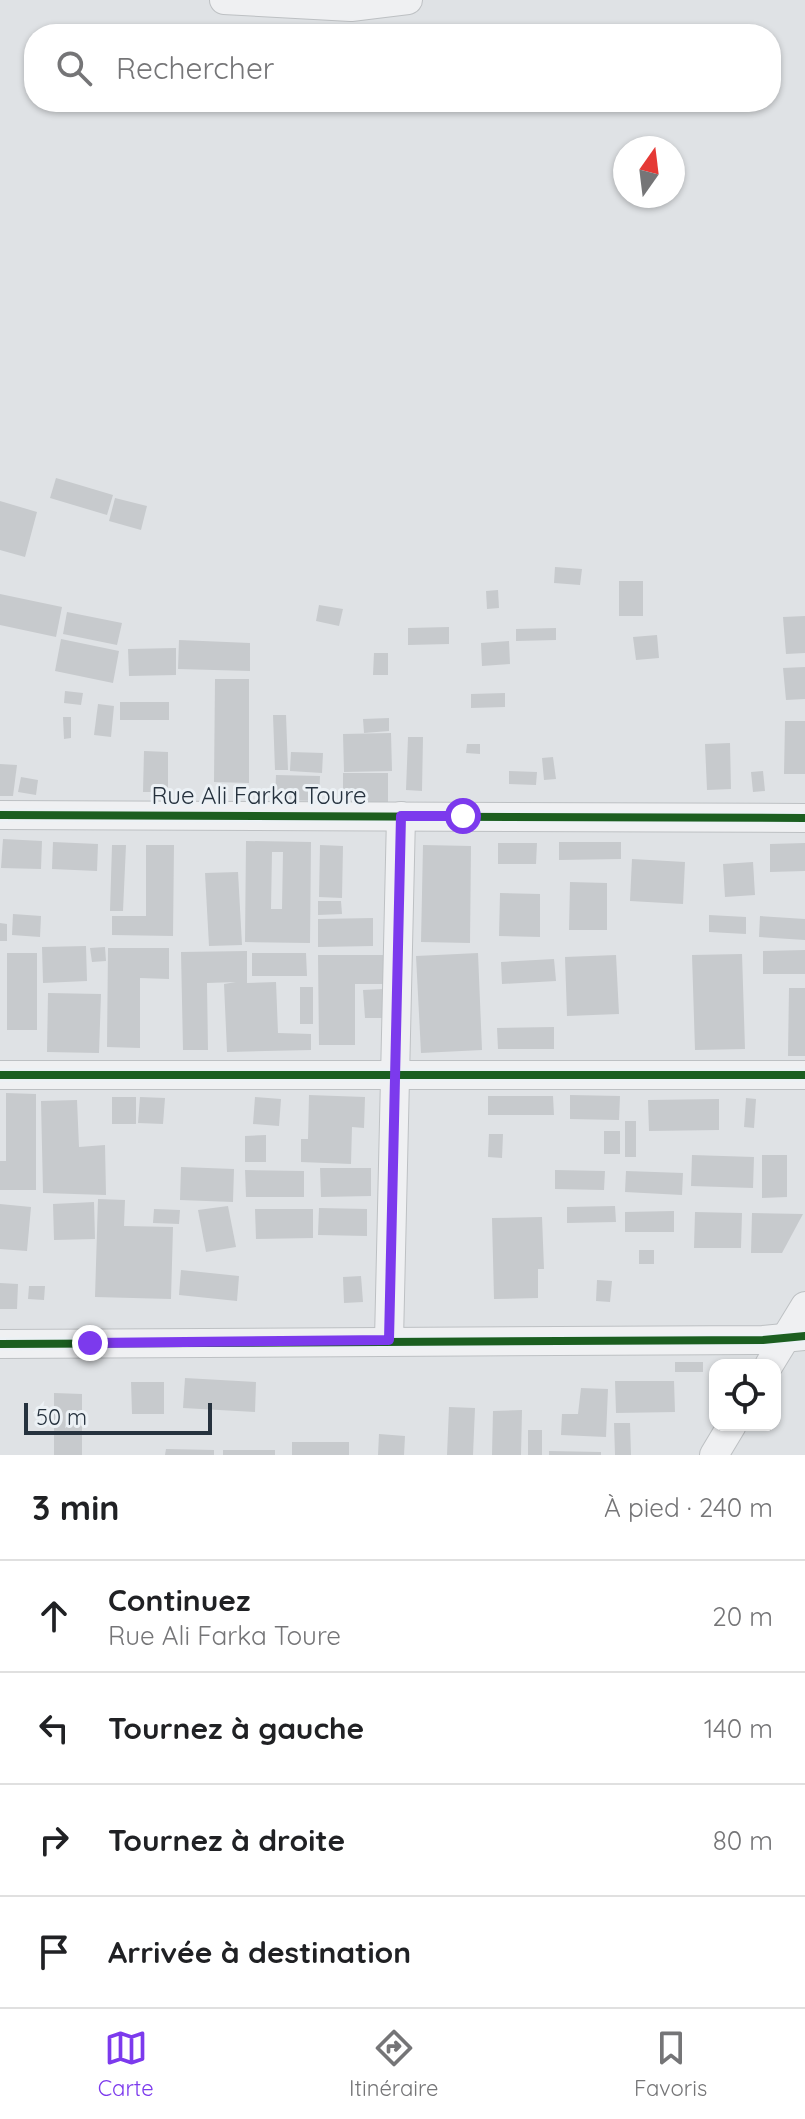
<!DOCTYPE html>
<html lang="fr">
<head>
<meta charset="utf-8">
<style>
	:root { --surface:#fff; --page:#f6f6f6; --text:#202124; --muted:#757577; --line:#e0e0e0; --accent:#7c3aed }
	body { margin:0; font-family:Quicksand,sans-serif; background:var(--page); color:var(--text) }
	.controls { position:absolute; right:24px; bottom:24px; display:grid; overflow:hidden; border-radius:16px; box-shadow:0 2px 6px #0004 }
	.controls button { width:72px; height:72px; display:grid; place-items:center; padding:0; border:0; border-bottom:2px solid var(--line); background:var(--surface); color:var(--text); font:40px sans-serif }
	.compass { position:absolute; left:613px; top:136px; width:72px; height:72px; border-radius:50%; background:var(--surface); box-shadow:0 2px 6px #0004; rotate:14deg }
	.scale { position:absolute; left:24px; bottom:20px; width:188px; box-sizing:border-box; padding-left:8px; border:4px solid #26323e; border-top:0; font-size:22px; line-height:28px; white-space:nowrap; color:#26323e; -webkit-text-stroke:6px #ecf1f5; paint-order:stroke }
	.stop { position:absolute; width:24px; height:24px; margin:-18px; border:6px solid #7c3aed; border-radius:50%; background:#fff }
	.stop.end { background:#7c3aed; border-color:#fff; box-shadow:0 2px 8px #0008 }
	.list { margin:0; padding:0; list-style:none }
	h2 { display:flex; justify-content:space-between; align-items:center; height:104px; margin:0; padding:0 32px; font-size:34px }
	h2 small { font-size:26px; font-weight:400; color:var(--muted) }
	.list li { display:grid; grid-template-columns:52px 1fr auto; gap:24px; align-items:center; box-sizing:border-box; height:112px; padding:0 32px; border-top:2px solid var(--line) }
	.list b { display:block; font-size:30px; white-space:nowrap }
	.list p { margin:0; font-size:26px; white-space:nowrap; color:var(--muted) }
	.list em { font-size:26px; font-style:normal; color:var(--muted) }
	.icon { flex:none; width:44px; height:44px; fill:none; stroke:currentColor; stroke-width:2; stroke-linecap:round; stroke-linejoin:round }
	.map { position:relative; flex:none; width:805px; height:1455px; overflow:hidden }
	.search { position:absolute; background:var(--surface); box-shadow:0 2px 6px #0004; left:24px; right:24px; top:24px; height:88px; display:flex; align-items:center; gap:20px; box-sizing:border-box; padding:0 28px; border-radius:32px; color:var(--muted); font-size:30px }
	.sheet { height:552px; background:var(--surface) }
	nav { display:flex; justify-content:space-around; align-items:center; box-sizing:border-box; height:112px; border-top:2px solid var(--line); background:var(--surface); font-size:22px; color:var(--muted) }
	nav a { display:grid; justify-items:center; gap:4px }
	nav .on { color:var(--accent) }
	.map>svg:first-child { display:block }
	.building { fill:#c7cacd; fill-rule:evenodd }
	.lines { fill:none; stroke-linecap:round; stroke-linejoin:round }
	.minor-casing { stroke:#bdc0c3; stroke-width:30 }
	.minor { stroke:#eff0f2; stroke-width:28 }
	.cycleway-casing { stroke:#ecf1f5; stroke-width:13 }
	.cycleway { stroke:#1b5e20; stroke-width:8 }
	.route { stroke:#7c3aed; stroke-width:10 }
	.labels { text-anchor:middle; stroke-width:6; stroke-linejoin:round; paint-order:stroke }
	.street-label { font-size:24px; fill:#26323e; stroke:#ecf1f5 }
</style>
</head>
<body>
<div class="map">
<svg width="805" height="1455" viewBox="0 0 805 1455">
	<rect width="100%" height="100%" fill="#dfe2e5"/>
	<!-- building -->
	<g class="building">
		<polygon points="56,478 113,495 107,515 50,498"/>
		<polygon points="115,498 147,506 141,530 109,521"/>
		<polygon points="0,501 37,512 25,557 0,550"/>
		<polygon points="555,567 582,569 580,585 554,583"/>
		<rect x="619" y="581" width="24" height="35"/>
		<polygon points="498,590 499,608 487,609 486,591"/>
		<polygon points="0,594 62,607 56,637 0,625"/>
		<polygon points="319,605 343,609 339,626 316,621"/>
		<polygon points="67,612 122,623 117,645 63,634"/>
		<polygon points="805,616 805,653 786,654 783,617"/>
		<polygon points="449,627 449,644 408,645 408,628"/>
		<polygon points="556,628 556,640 516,641 516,629"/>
		<polygon points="657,635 659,658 636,660 633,637"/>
		<polygon points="61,639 119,651 113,683 55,671"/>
		<polygon points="179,640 250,643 250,671 178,669"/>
		<polygon points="509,641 510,664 482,666 481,643"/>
		<polygon points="176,648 176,675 129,676 128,649"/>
		<polygon points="374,653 388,653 388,675 373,675"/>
		<polygon points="805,667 805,699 786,700 783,668"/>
		<polygon points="215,679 249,679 249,783 214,782"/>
		<polygon points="65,691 83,693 81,705 64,703"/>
		<polygon points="505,693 505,707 471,708 471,694"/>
		<rect x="120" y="702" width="49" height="18"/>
		<polygon points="98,704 114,706 111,737 94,735"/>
		<polygon points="273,715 286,715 288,770 275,770"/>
		<polygon points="63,717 71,717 71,738 64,739"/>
		<polygon points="389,718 389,731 364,733 363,719"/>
		<polygon points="785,721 805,721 805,774 784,774"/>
		<polygon points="391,733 392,771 344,772 343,734"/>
		<polygon points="408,737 423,737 422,791 406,790"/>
		<polygon points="730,743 731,789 707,790 705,744"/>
		<polygon points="467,744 480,744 480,754 466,753"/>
		<polygon points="144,751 168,752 168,792 143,792"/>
		<polygon points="291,752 323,753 322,773 290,771"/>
		<polygon points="553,757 556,779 544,780 542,758"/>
		<polygon points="0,764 17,765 13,796 0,796"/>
		<polygon points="509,771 537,772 536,785 509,784"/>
		<polygon points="763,771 765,791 753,792 751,772"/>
		<rect x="343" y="773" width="45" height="30"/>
		<polygon points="276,775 320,776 319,801 275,800"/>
		<polygon points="21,777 38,780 36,795 18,792"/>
		<polygon points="3,839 42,841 41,869 1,868"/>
		<path d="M 246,841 L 311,842 L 310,943 L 245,942 ZM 272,852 L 283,852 L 282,909 L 271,909 Z"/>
		<polygon points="53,842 98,844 97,871 52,869"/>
		<polygon points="559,842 621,842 621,859 559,860"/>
		<polygon points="498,843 537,843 536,864 498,864"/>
		<polygon points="805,843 805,871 770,872 770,844"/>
		<polygon points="112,845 126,845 123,911 110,911"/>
		<polygon points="146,845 174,845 173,936 112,935 112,916 146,916"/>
		<polygon points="320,845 343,846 342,898 319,897"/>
		<polygon points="423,845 471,846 470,943 421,942"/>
		<polygon points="632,859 685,862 683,904 630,901"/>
		<polygon points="753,862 755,895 725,897 723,864"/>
		<polygon points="238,872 242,945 209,946 205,873"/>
		<polygon points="570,882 607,883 607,930 569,930"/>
		<polygon points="500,893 540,894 540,937 499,936"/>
		<polygon points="318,901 341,901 342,914 318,915"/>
		<polygon points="13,914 41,916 40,937 12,935"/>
		<polygon points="709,915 746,917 746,934 709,932"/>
		<polygon points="760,916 805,919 805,940 759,937"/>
		<polygon points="373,918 373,946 318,947 318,919"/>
		<polygon points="0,923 7,924 7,941 0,941"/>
		<polygon points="86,946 87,981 43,983 42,947"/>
		<polygon points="105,947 106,961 92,962 90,948"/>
		<polygon points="108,948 169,948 169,979 140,978 140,1048 107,1047"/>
		<polygon points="805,950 805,974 763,974 763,951"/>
		<polygon points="247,951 247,983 276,982 278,1033 311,1034 311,1050 227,1052 224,984 236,982 207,983 208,1050 183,1050 181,952"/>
		<rect x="7" y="953" width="30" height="77"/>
		<polygon points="252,953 306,953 307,976 252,976"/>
		<polygon points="478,953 482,1050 421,1053 416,956"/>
		<polygon points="742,954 745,1049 695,1050 692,955"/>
		<polygon points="318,955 385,955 385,984 355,984 355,1045 319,1045"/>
		<polygon points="616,955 619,1014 567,1016 565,957"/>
		<polygon points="554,959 556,981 502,984 501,962"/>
		<rect x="300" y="987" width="13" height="37"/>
		<polygon points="789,988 805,988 805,1056 788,1056"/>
		<polygon points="384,989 385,1018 365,1018 363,990"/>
		<polygon points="48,993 101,994 99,1053 47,1052"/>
		<polygon points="554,1027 554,1049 498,1049 497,1028"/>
		<polygon points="6,1093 36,1094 36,1190 0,1190 0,1161 6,1161"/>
		<polygon points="309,1095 365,1097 364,1128 352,1127 351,1164 301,1162 301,1139 308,1139"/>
		<polygon points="570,1095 620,1096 619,1120 570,1119"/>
		<polygon points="488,1096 553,1096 554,1115 488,1115"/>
		<rect x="112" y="1097" width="24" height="27"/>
		<polygon points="140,1097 165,1098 163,1124 138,1123"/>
		<polygon points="255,1097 281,1099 279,1126 253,1124"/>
		<polygon points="746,1098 756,1099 754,1128 744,1127"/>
		<polygon points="719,1099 719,1130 649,1131 648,1100"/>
		<polygon points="77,1100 79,1147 105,1145 106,1195 43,1193 41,1101"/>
		<rect x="625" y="1121" width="11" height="36"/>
		<rect x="604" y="1131" width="16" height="23"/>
		<polygon points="489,1134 503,1134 502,1158 488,1157"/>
		<polygon points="266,1135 266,1162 245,1162 245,1136"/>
		<polygon points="692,1155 754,1157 753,1188 691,1186"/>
		<polygon points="762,1155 787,1155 787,1197 762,1198"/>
		<polygon points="181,1167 234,1169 233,1202 180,1200"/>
		<polygon points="320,1168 371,1168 371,1196 321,1197"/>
		<polygon points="245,1170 304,1171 304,1197 246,1197"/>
		<polygon points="555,1170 605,1171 604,1190 555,1189"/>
		<polygon points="626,1171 683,1173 682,1195 625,1192"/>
		<polygon points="98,1199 125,1200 124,1226 173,1227 171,1299 95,1297"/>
		<polygon points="94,1202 95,1239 54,1240 53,1204"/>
		<polygon points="0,1204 31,1207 27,1251 0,1249"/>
		<polygon points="228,1206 236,1247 206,1252 198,1210"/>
		<polygon points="615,1206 616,1222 567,1223 567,1207"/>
		<polygon points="319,1208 367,1209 367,1236 318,1235"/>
		<polygon points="154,1209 180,1210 179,1224 153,1223"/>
		<polygon points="255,1209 313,1209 313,1238 256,1239"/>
		<polygon points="674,1211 674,1232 625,1232 625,1212"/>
		<polygon points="695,1212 742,1213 741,1248 694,1248"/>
		<polygon points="752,1213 803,1214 782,1253 751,1253"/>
		<polygon points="542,1217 544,1269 538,1269 538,1298 494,1299 492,1218"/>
		<rect x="639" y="1250" width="15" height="14"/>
		<polygon points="181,1270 239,1276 237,1301 179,1295"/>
		<polygon points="361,1276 363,1302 344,1303 343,1277"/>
		<polygon points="597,1280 612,1281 610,1302 596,1301"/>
		<polygon points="0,1283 18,1284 17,1309 0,1309"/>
		<polygon points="29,1286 45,1286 44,1300 28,1299"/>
		<rect x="675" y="1362" width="28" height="10"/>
		<polygon points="185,1378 256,1382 255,1412 183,1408"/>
		<polygon points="615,1381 674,1381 675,1412 616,1413"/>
		<polygon points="131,1382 164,1382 164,1414 132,1414"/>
		<polygon points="581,1388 608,1389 606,1437 561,1435 562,1414 578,1414"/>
		<polygon points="54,1393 82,1394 82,1455 54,1455"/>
		<polygon points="449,1407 475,1408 473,1455 447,1455"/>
		<polygon points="522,1410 521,1455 492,1455 493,1411"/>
		<polygon points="614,1423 630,1423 631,1455 615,1455"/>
		<rect x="528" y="1430" width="14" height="25"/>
		<polygon points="379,1434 405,1436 404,1455 378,1455"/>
		<rect x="292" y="1442" width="57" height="13"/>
		<polygon points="166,1449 214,1450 214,1455 165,1455"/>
		<rect x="223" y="1450" width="52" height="5"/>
		<polygon points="549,1451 601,1452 601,1455 549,1455"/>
	</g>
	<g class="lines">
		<defs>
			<g id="minor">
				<polyline points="224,0 351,7 408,0"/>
				<polyline points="0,815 805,818"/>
				<polyline points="0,1075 805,1075"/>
				<polyline points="389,1340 401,816"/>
				<polyline points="0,1344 763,1340 805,1336"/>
				<polyline points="769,1365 805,1306"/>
				<polyline points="714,1455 732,1425"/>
			</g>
		</defs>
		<!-- minor casing -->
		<use href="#minor" class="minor-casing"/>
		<!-- minor -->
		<use href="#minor" class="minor"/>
		<defs>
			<g id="cycleway">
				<polyline points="0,815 805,818"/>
				<polyline points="0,1075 805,1075"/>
				<polyline points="0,1344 763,1340 805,1336"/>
			</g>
		</defs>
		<!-- cycleway casing -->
		<use href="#cycleway" class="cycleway-casing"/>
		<!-- cycleway -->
		<use href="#cycleway" class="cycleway"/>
	</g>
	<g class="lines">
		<!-- route -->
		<polyline class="route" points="90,1343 389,1340 401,816 463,816"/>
	</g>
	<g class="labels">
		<!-- street labels -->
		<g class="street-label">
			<text x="259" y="804">Rue Ali Farka Toure</text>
		</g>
	</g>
</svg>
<div class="controls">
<button><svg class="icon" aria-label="locate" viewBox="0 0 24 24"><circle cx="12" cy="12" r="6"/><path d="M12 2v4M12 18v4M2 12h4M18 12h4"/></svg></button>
</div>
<svg class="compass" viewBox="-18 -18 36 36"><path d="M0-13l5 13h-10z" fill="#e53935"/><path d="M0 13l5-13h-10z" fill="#757577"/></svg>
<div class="scale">50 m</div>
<div class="stop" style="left:463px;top:816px"></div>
<div class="stop end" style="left:90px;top:1343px"></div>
<div class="search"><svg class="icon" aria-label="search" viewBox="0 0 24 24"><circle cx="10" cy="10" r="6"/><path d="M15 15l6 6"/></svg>Rechercher</div>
</div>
<section class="sheet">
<h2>3 min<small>À pied · 240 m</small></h2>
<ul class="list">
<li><svg class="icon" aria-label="ahead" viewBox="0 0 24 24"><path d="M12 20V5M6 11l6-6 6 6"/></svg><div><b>Continuez</b><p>Rue Ali Farka Toure</p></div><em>20 m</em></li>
<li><svg class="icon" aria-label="left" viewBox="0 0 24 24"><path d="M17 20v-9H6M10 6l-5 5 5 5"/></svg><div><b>Tournez à gauche</b></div><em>140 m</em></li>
<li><svg class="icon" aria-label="right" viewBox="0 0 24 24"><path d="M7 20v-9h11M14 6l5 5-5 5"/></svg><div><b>Tournez à droite</b></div><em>80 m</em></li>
<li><svg class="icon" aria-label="arrive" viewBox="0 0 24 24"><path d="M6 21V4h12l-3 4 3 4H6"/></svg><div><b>Arrivée à destination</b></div></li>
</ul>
</section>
<nav>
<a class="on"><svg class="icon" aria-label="map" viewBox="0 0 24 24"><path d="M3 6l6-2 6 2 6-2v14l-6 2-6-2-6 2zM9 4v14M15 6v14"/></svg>Carte</a>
<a><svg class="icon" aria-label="directions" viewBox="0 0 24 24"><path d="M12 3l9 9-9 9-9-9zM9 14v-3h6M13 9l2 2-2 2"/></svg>Itinéraire</a>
<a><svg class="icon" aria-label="saved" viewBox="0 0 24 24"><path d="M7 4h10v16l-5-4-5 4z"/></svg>Favoris</a>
</nav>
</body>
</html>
